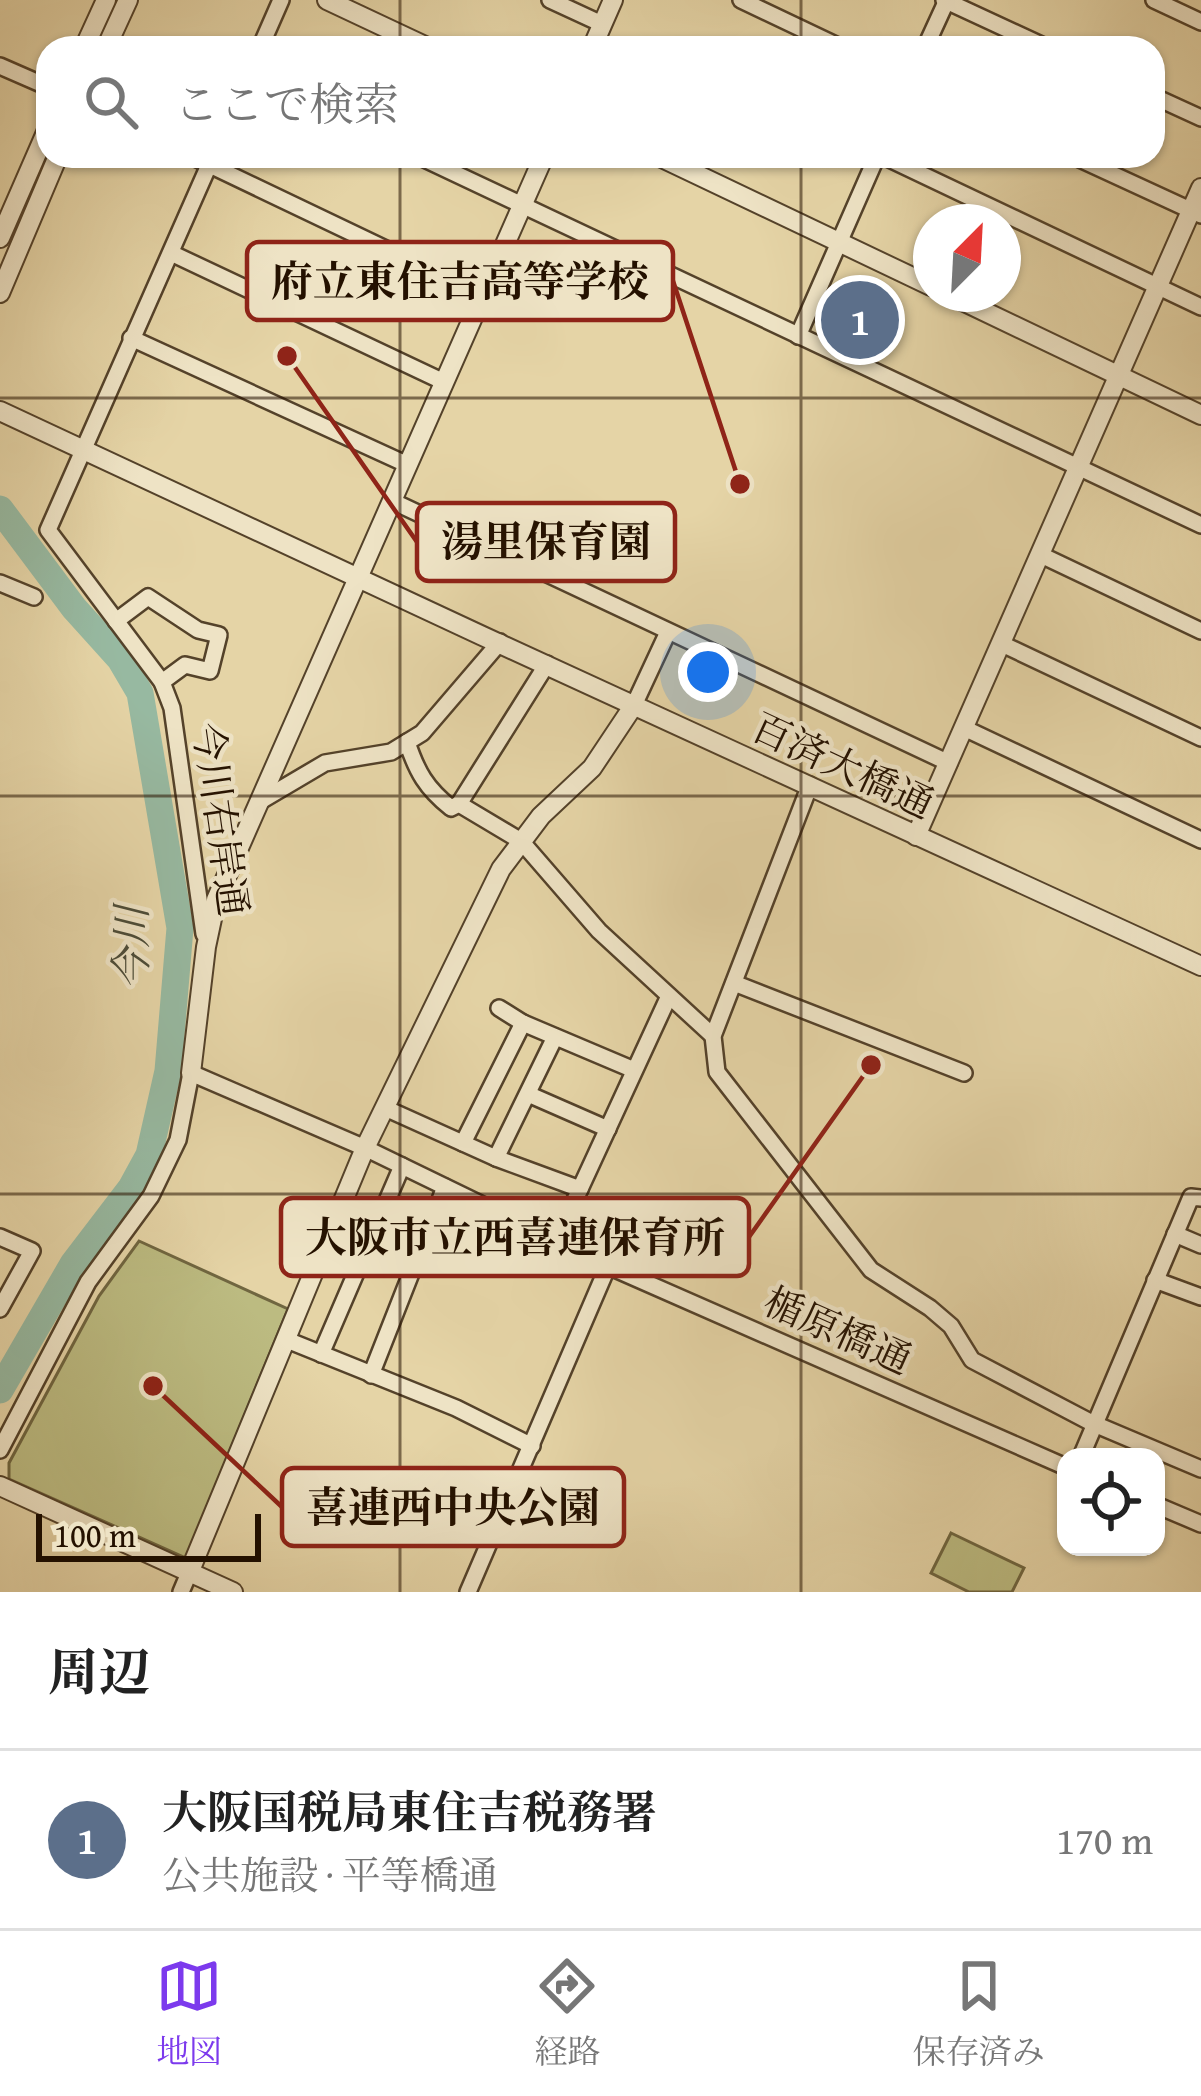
<!DOCTYPE html>
<html lang="ja">
<head>
<meta charset="utf-8">
<style>
	:root { --surface:#fff; --page:#f6f6f6; --text:#222; --muted:#767676; --line:#e0e0e0; --accent:#7c3aed }
	body { margin:0; font-family:"Gentium Book Plus","Noto Serif JP",serif; background:var(--page); color:var(--text) }
	.controls { position:absolute; right:36px; bottom:36px; display:grid; overflow:hidden; border-radius:24px; box-shadow:0 3px 9px #0004 }
	.controls button { width:108px; height:108px; display:grid; place-items:center; padding:0; border:0; border-bottom:3px solid var(--line); background:var(--surface); color:var(--text); font:60px sans-serif }
	.compass { position:absolute; left:913px; top:204px; width:108px; height:108px; border-radius:50%; background:var(--surface); box-shadow:0 3px 9px #0004; rotate:24deg }
	.scale { position:absolute; left:36px; bottom:30px; width:225px; box-sizing:border-box; padding-left:12px; border:6px solid #241100; border-top:0; font-size:33px; line-height:42px; white-space:nowrap; color:#241100; -webkit-text-stroke:9px #eee3c5; paint-order:stroke }
	.you { position:absolute; left:708px; top:672px; width:42px; height:42px; margin:-30px; border:9px solid #fff; border-radius:50%; background:#1a73e8; box-shadow:0 0 0 18px #1a73e833 }
	.badge { display:grid; place-items:center; width:78px; height:78px; border-radius:50%; background:var(--accent); color:#fff; font-size:39px; font-weight:700 }
	.pin { position:absolute; translate:-50% -50%; border:6px solid #fff; box-shadow:0 3px 12px #0006 }
	.list { margin:0; padding:0; list-style:none }
	h2 { display:flex; justify-content:space-between; align-items:center; height:156px; margin:0; padding:0 48px; font-size:51px }
	h2 small { font-size:39px; font-weight:400; color:var(--muted) }
	.list li { display:grid; grid-template-columns:78px 1fr auto; gap:36px; align-items:center; box-sizing:border-box; height:180px; padding:0 48px; border-top:3px solid var(--line) }
	.list b { display:block; font-size:45px; white-space:nowrap }
	.list p { margin:0; font-size:39px; white-space:nowrap; color:var(--muted) }
	.list em { font-size:39px; font-style:normal; color:var(--muted) }
	.icon { flex:none; width:66px; height:66px; fill:none; stroke:currentColor; stroke-width:2; stroke-linecap:round; stroke-linejoin:round }
	.map { position:relative; flex:none; width:1201px; height:1592px; overflow:hidden }
	.search { position:absolute; background:var(--surface); box-shadow:0 3px 9px #0004; left:36px; right:36px; top:36px; height:132px; display:flex; align-items:center; gap:30px; box-sizing:border-box; padding:0 42px; border-radius:36px; color:var(--muted); font-size:45px }
	.sheet { height:336px; background:var(--surface) }
	nav { display:flex; justify-content:space-around; align-items:center; box-sizing:border-box; height:168px; border-top:3px solid var(--line); background:var(--surface); font-size:33px; color:var(--muted) }
	nav a { display:grid; justify-items:center; gap:6px }
	nav .on { color:var(--accent) }
	.map>svg:first-child { display:block }
	.green { fill:#bcbb81; stroke:#706640; stroke-width:3 }
	.lines { fill:none; stroke-linecap:round; stroke-linejoin:round }
	.river { stroke:#97b9a1; stroke-width:27 }
	.minor-casing { stroke:#54422a; stroke-width:20 }
	.tertiary-casing { stroke:#54422a; stroke-width:22 }
	.minor { stroke:#eee3c5; stroke-width:15 }
	.tertiary { stroke:#eee3c5; stroke-width:18 }
	.grid { fill:none; stroke:#241100; stroke-width:3; stroke-opacity:0.55 }
	.labels { text-anchor:middle; stroke-width:9; stroke-linejoin:round; paint-order:stroke }
	.street-label { font-size:39px; fill:#241100; stroke:#eee3c5 }
	.water-label { font-size:42px; font-style:italic; fill:#4c4c38; stroke:#eee3c5 }
	.leader { fill:none; stroke:#8f2418; stroke-width:4.5 }
	.callout-dot { fill:#8f2418; stroke:#eee3c5; stroke-width:4.5 }
	.callout { fill:#eee3c5; stroke:#8f2418; stroke-width:4.5 }
	.callout-label { font-size:42px; text-anchor:middle; font-weight:bold; fill:#241100 }
</style>
</head>
<body>
<div class="map">
<svg width="1201" height="1592" viewBox="0 0 1201 1592">
	<rect width="100%" height="100%" fill="#e5d4a6"/>
	<filter id="stains"><feTurbulence type="fractalNoise" baseFrequency=".00167" numOctaves="4"/><feColorMatrix values="0 0 0 0 .2 0 0 0 0 .09 0 0 0 0 .02 0 0 0 .5 -.17"/></filter>
	<radialGradient id="worn" r=".72"><stop offset=".6" stop-color="#630" stop-opacity="0"/><stop offset="1" stop-color="#630" stop-opacity=".3"/></radialGradient>
	<!-- green -->
	<g class="green">
		<polygon points="139,1241 288,1309 186,1558 9,1479 9,1463 99,1296"/>
		<polygon points="951,1533 1024,1568 1012,1592 969,1592 931,1573"/>
	</g>
	<g class="lines">
		<!-- river -->
		<polyline class="river" points="0,509 74,608 120,659 140,693 180,928 168,1071 149,1155 131,1188 73,1264 0,1390"/>
		<defs>
			<g id="minor">
				<polyline points="550,0 602,24"/>
				<polyline points="741,0 842,48"/>
				<polyline points="944,0 1048,48"/>
				<polyline points="1154,0 1201,22"/>
				<polyline points="260,48 281,0"/>
				<polyline points="925,48 947,0"/>
				<polyline points="0,66 48,87"/>
				<polyline points="1153,96 1201,118"/>
				<polyline points="191,156 482,295"/>
				<polyline points="418,156 1201,525"/>
				<polyline points="883,156 1201,307"/>
				<polyline points="1073,156 1201,215"/>
				<polyline points="171,253 444,382"/>
				<polyline points="798,336 877,156"/>
				<polyline points="131,338 408,465"/>
				<polyline points="392,501 949,763"/>
				<polyline points="1041,555 1201,631"/>
				<polyline points="0,583 34,597"/>
				<polyline points="116,621 148,597 198,630 219,635 210,671 185,665 162,682"/>
				<polyline points="1002,644 1201,738"/>
				<polyline points="634,705 668,632"/>
				<polyline points="964,728 1201,840"/>
				<path d="M 407,742 C 417,772 426,788 451,808 L 459,804 L 521,841 L 599,931 L 713,1036"/>
				<polyline points="810,785 713,1036 717,1072 871,1270 930,1308 951,1326 972,1360 1092,1423 1201,1469"/>
				<polyline points="259,802 325,763 391,752 422,733 500,642"/>
				<polyline points="459,804 547,664"/>
				<polyline points="204,934 172,708 162,682 48,530 213,156"/>
				<polyline points="734,983 964,1073"/>
				<polyline points="499,1008 523,1023 634,1070"/>
				<polyline points="528,1094 608,1129"/>
				<polyline points="385,1108 496,1158 580,1189"/>
				<polyline points="463,1143 523,1023"/>
				<polyline points="496,1158 555,1037"/>
				<polyline points="1175,1234 1201,1245"/>
				<polyline points="0,1237 32,1251 0,1309"/>
				<polyline points="556,1241 669,996"/>
				<polyline points="1155,1280 1201,1297"/>
				<polyline points="287,1340 456,1408 532,1446"/>
				<polyline points="321,1354 402,1166"/>
				<polyline points="371,1375 445,1187"/>
				<polyline points="0,1450 88,1282 151,1196 178,1140 191,1073 365,1148 608,1266 1066,1467"/>
				<polyline points="1081,1457 1191,1197 1201,1198"/>
				<polyline points="1156,1505 1201,1524"/>
				<polyline points="181,1592 189,1573"/>
				<polyline points="468,1592 608,1266"/>
			</g>
			<g id="tertiary">
				<polyline points="327,0 429,48"/>
				<polyline points="84,48 106,0"/>
				<polyline points="106,48 128,0"/>
				<polyline points="592,48 613,0"/>
				<polyline points="658,156 931,286"/>
				<polyline points="0,238 48,128"/>
				<polyline points="0,293 58,156"/>
				<polyline points="948,294 1201,415"/>
				<path d="M 0,411 C 399,599 800,782 1201,966"/>
				<polyline points="916,836 1201,188"/>
				<polyline points="191,1073 206,947 216,900 544,156"/>
				<polyline points="0,1486 233,1592"/>
				<polyline points="189,1573 365,1148 501,869 541,816 592,768 634,705"/>
			</g>
		</defs>
		<!-- minor casing -->
		<use href="#minor" class="minor-casing"/>
		<!-- tertiary casing -->
		<use href="#tertiary" class="tertiary-casing"/>
		<!-- minor -->
		<use href="#minor" class="minor"/>
		<!-- tertiary -->
		<use href="#tertiary" class="tertiary"/>
	</g>
	<!-- grid -->
	<path class="grid" d="M 400,0 L 400,48M 801,0 L 801,48M 400,156 L 400,1592M 801,156 L 801,1592M 0,398 L 1201,398M 0,796 L 1201,796M 0,1194 L 1201,1194"/>
	<g class="labels">
		<!-- street labels -->
		<g class="street-label">
			<text transform="translate(843 765) rotate(25)" y="14">百済大橋通</text>
			<text transform="translate(221 819) rotate(82)" y="14">今川右岸通</text>
			<text transform="translate(838 1330) rotate(24)" y="14">楯原橋通</text>
		</g>
		<!-- water labels -->
		<g class="water-label">
			<text transform="translate(131 948) rotate(-90)" y="15">今川</text>
		</g>
	</g>
	<!-- callouts -->
	<path class="leader" d="M740 484L673 281M287 356L417 542M871 1065L749 1237M153 1386L282 1507"/>
	<g class="callout-dot">
		<circle cx="740" cy="484" r="12"/>
		<circle cx="287" cy="356" r="12"/>
		<circle cx="871" cy="1065" r="12"/>
		<circle cx="153" cy="1386" r="12"/>
	</g>
	<g class="callout">
		<rect x="247" y="242" width="426" height="78" rx="12"/>
		<rect x="417" y="503" width="258" height="78" rx="12"/>
		<rect x="281" y="1198" width="468" height="78" rx="12"/>
		<rect x="282" y="1468" width="342" height="78" rx="12"/>
	</g>
	<g class="callout-label">
		<text x="460" y="296">府立東住吉高等学校</text>
		<text x="546" y="556">湯里保育園</text>
		<text x="515" y="1252">大阪市立西喜連保育所</text>
		<text x="453" y="1522">喜連西中央公園</text>
	</g>
	<rect width="100%" height="100%" filter="url(#stains)"/>
	<rect width="100%" height="100%" fill="url(#worn)"/>
</svg>
<div class="controls">
<button><svg class="icon" aria-label="locate" viewBox="0 0 24 24"><circle cx="12" cy="12" r="6"/><path d="M12 2v4M12 18v4M2 12h4M18 12h4"/></svg></button>
</div>
<svg class="compass" viewBox="-18 -18 36 36"><path d="M0-13l5 13h-10z" fill="#e53935"/><path d="M0 13l5-13h-10z" fill="#767676"/></svg>
<div class="scale">100 m</div>
<div class="you"></div>
<div class="pin badge" style="left:860px;top:320px;background:#5c6f8a">1</div>
<div class="search"><svg class="icon" aria-label="search" viewBox="0 0 24 24"><circle cx="10" cy="10" r="6"/><path d="M15 15l6 6"/></svg>ここで検索</div>
</div>
<section class="sheet">
<h2>周辺<small></small></h2>
<ul class="list">
<li><span class="badge" style="background:#5c6f8a">1</span><div><b>大阪国税局東住吉税務署</b><p>公共施設 · 平等橋通</p></div><em>170 m</em></li>
</ul>
</section>
<nav>
<a class="on"><svg class="icon" aria-label="map" viewBox="0 0 24 24"><path d="M3 6l6-2 6 2 6-2v14l-6 2-6-2-6 2zM9 4v14M15 6v14"/></svg>地図</a>
<a><svg class="icon" aria-label="directions" viewBox="0 0 24 24"><path d="M12 3l9 9-9 9-9-9zM9 14v-3h6M13 9l2 2-2 2"/></svg>経路</a>
<a><svg class="icon" aria-label="saved" viewBox="0 0 24 24"><path d="M7 4h10v16l-5-4-5 4z"/></svg>保存済み</a>
</nav>
</body>
</html>
